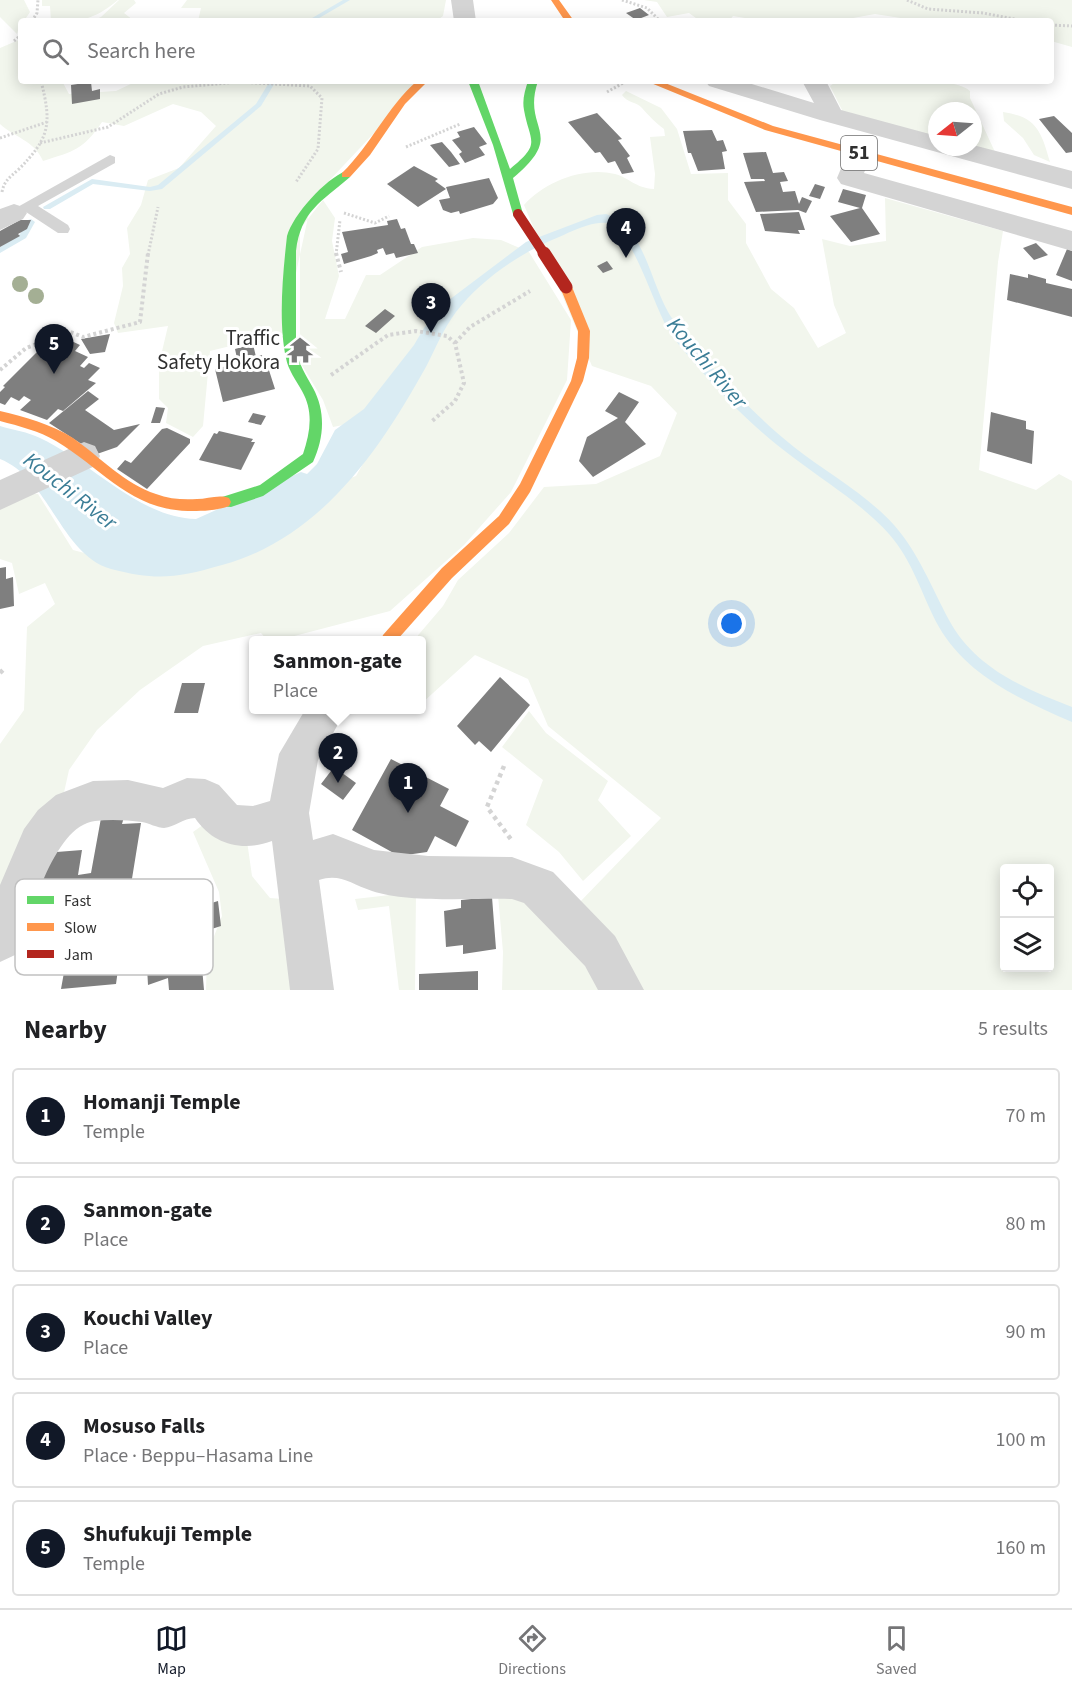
<!DOCTYPE html>
<html lang="en">
<head>
<meta charset="utf-8">
<style>
  body { margin:0; font-family:"Source Sans 3",sans-serif; background:#f2f2f2; color:#202124 }
  .controls { position:absolute; right:18px; bottom:18px; display:grid; overflow:hidden; border-radius:6px; box-shadow:0 3px 15px #0003 }
  .controls button { width:54px; height:54px; display:grid; place-items:center; padding:0; border:0; border-bottom:2px solid #e0e0e0; background:#fff; color:#202124; font:30px sans-serif }
  .compass { position:absolute; left:928px; top:102px; width:54px; height:54px; border-radius:50%; background:#fff; box-shadow:0 3px 15px #0003; rotate:253deg }
  .you { position:absolute; left:732px; top:624px; width:21px; height:21px; margin:-15px; border:4px solid #fff; border-radius:50%; background:#1a73e8; box-shadow:0 0 0 9px #1a73e833 }
  .badge { display:grid; place-items:center; width:39px; height:39px; border-radius:50%; background:#111827; color:#fff; font-size:20px; font-weight:700 }
  .pin { position:absolute; translate:-50% -50px; filter:drop-shadow(0 2px 3px #0008) }
  .pin::after { content:''; position:absolute; top:32px; width:21px; height:18px; background:inherit; clip-path:polygon(0 0,100% 0,50% 100%) }
  .popup { position:absolute; left:249px; top:636px; width:177px; height:78px; box-sizing:border-box; display:grid; place-content:center; border-radius:6px; background:#fff; filter:drop-shadow(0 2px 4px #0005); font-size:20px; white-space:nowrap; color:#757577 }
  .popup b { font-size:22px; color:#202124 }
  .popup::after { content:''; position:absolute; left:50%; top:100%; margin-left:-12px; border:12px solid transparent; border-top-color:#fff }
  .list { margin:0; padding:0; list-style:none }
  h2 { display:flex; justify-content:space-between; align-items:center; height:78px; margin:0; padding:0 24px; font-size:26px }
  h2 small { font-size:20px; font-weight:400; color:#757577 }
  .list li { display:grid; grid-template-columns:39px 1fr auto; gap:18px; align-items:center; box-sizing:border-box; height:96px; margin:0 12px 12px; padding:0 12px; border:2px solid #e0e0e0; border-radius:6px }
  .list b { display:block; font-size:22px; white-space:nowrap }
  .list p { margin:0; font-size:20px; white-space:nowrap; color:#757577 }
  .list em { font-size:20px; font-style:normal; color:#757577 }
  .icon { flex:none; width:33px; height:33px; fill:none; stroke:currentColor; stroke-width:2; stroke-linecap:round; stroke-linejoin:round }
  .map { position:relative; flex:none; width:1072px; height:990px; overflow:hidden }
  .search { position:absolute; background:#fff; box-shadow:0 3px 15px #0003; left:18px; right:18px; top:18px; height:66px; display:flex; align-items:center; gap:15px; box-sizing:border-box; padding:0 21px; border-radius:6px; color:#757577; font-size:22px }
  .sheet { height:618px; background:#fff }
  nav { display:flex; justify-content:space-around; align-items:center; box-sizing:border-box; height:84px; border-top:2px solid #e0e0e0; background:#fff; font-size:16px; color:#757577 }
  nav a { display:grid; justify-items:center; gap:3px }
  nav .on { color:#111827 }
  .map>svg:first-child { display:block }
  .green { fill:#f2f6ed; fill-rule:evenodd }
  .water { fill:#daecf3 }
  .lines { fill:none; stroke-linecap:round; stroke-linejoin:round }
  .stream { fill:#daecf3; fill-rule:evenodd }
  .building { fill:#7f7f7f }
  .path-far2 { stroke:#d4d4d4; stroke-width:3; stroke-dasharray:2 2; stroke-linecap:butt }
  .path-far1 { stroke:#d4d4d4; stroke-width:4; stroke-dasharray:3 3; stroke-linecap:butt }
  .path { stroke:#d4d4d4; stroke-width:4.5; stroke-dasharray:4 4; stroke-linecap:butt }
  .lane { fill:#d4d4d4; fill-rule:evenodd }
  .street { fill:#d4d4d4; fill-rule:evenodd }
  .fast { fill:#63d668; fill-rule:evenodd }
  .slow { fill:#ff974d; fill-rule:evenodd }
  .jam-bridge-far1 { stroke:#b3261e; stroke-width:10 }
  .jam-bridge { stroke:#b3261e; stroke-width:13 }
  .tree { fill:#a4af94 }
  .labels { text-anchor:middle; dominant-baseline:central; stroke-width:6; stroke-linejoin:round; paint-order:stroke }
  .shield { fill:#fff; stroke:#6e6e6e; stroke-width:1.5 }
  .shield-label { font-size:20px; font-weight:bold; fill:#303030 }
  .poi-label { font-size:21px; fill:#303030; stroke:#fff; text-anchor:end }
  .water-label { font-size:22px; font-style:italic; fill:#3b7d96; stroke:#fff }
  .key { fill:#fff; stroke:#c1c1c1; stroke-width:1.5 }
  .key-label { font-size:16px; fill:#303030 }
</style>
</head>
<body>
<div class="map">
<svg width="1072" height="990" viewBox="0 0 1072 990">
  <rect width="100%" height="100%" fill="#fff"/>
  <path class="green" d="M0 0H24L30 12 24 21H21L17 34 0 17Z
    M42 0H118C92 21 82 21 51 21L50 6H42Z
    M119 0H134L136 3 124 13 133 20 144 21H91L101 17Z
    M187 0H446L443 16 436 21H198L201 8H181Z
    M644 0H1072V47L1051 41V21L968 18 967 21H920L875 14 853 18V21H763L733 16 729 21H700L689 13 667 17 657 2Z
    M21 39V81H62L69 94 116 91 137 81H416L391 115 312 199 283 333 210 351 203 426 193 437 166 423 168 408 159 399V364L168 326 118 333 114 323 123 286 122 268 130 254 127 228 141 205 148 180 179 168 216 126 201 112 173 104 124 126 102 122C83 150 74 151 43 161 34 140 15 138 0 124V48Z
    M837 81C866 81 951 74 970 91V98L995 152 973 147V111H937V138L840 113 842 110 830 86Z
    M626 91 661 108 677 129 691 174 728 173V200L746 224V243L771 289 794 308 818 348 846 333 834 305 822 239 850 246 886 241 885 198 1003 231 998 262 979 470 1036 490 1059 474 1072 481V990H635L577 905 661 818 548 726 528 679 475 655 422 703V640H414L443 606 458 580 509 533 544 487 596 484 660 456 677 413 651 386 592 366 524 205C544 182 584 166 615 174 630 178 635 188 654 189L655 174 650 137 665 136 664 129C655 122 649 116 642 108 637 102 627 103 622 95ZM1004 868H1050V968H1004Z
    M1003 112C1037 117 1041 131 1050 162L1034 155 1023 138 1004 121Z
    M323 200 335 218 332 241 339 276 325 319H345L366 275H380L422 247 473 238 501 240 529 252 571 320 567 380 511 492 464 545 390 611 279 640H267L261 633 203 646 140 690 97 730 69 770 61 806 0 921V744L24 710 27 627 55 604 45 583 19 594 12 563 0 559V504L28 493 38 494 73 550 115 561 356 476 368 455 358 422 333 427 323 400 300 362V229Z
    M529 711 546 733 608 781 598 800 631 836 583 881 559 852 526 825 543 780 502 747Z
    M207 822 247 841 252 876 270 898 283 899 291 990H206L207 954 222 916 219 892 193 832Z
    M416 892 415 990H399L389 906 358 910 355 899Z
    M498 895H508L548 913 602 990H502L503 952Z"/>
  <path class="water" d="M606 214C647 226 651 293 675 322 710 367 749 411 794 447 827 473 866 494 894 525 918 552 932 588 949 620 975 668 1023 688 1072 707V722C1022 700 968 677 939 627 922 596 913 561 889 534 862 504 827 483 794 458 756 430 721 395 691 359 683 350 674 339 668 329 654 306 633 233 610 224 596 219 573 231 559 237 522 252 481 279 456 312 444 328 436 347 427 365 380 450 321 538 222 565 177 578 157 581 111 569 61 555 50 479 0 459V426C13 430 28 432 40 438 90 461 139 518 196 519L301 472 307 474 317 464 335 430 364 409 414 345 424 328 449 300 526 242 597 215Z"/>
  <g class="lines">
    <path class="stream" d="M343 0H350L314 21H307Z
      M270 81H276L261 106 162 189 150 191 93 184 50 209H44L43 207 92 179 150 187 158 185 256 104Z
      M31 219 35 222 26 238 0 253V247L20 234 28 220Z"/>
  </g>
  <path class="building" d="M640 8 649 15 636 20 626 13Z
    M91 82 92 91 100 89V99L72 104 71 85Z
    M597 113 622 139 618 140 630 156 627 158 634 172 622 174 615 161 608 163 600 152 595 153 568 122Z
    M1054 116 1072 133V152L1066 153 1039 119Z
    M474 127 487 144 479 147 485 155 465 163 459 154 462 152 452 140 460 137 457 132Z
    M712 130 717 141 723 140 727 151 722 152 725 169 698 171 691 153H688L683 131Z
    M442 142 451 152 460 164 449 167 430 145Z
    M766 152 773 173 784 172 788 181 780 182 783 192 795 191 799 204 802 197 812 201 806 213 798 210 756 212 744 182 765 181 764 179H751L743 153Z
    M414 166 438 179 435 181 446 189 418 207 387 184Z
    M489 178 498 198 493 204 460 214 459 211 451 213 443 210 439 200 450 198 446 187Z
    M815 184 825 187 820 199 809 196Z
    M843 189 866 195 862 208 880 234 851 242 830 216 860 208 838 202Z
    M799 212 805 230H798L800 234 765 231 760 214Z
    M397 219 401 229 405 228 411 244H414L418 253 396 258 394 253 386 255 383 248 377 250 378 253 371 256 344 264 341 254 348 252 342 232 388 225 387 221Z
    M20 220H31L27 229 18 234 20 236 0 247V231Z
    M1036 243 1048 255 1034 260 1023 248Z
    M1067 249 1072 251V281L1056 275Z
    M607 261 613 269 603 273 597 266Z
    M1010 274 1028 278V274L1046 279V283L1072 289V317L1007 300Z
    M385 309 395 316 376 333 365 326Z
    M110 334 105 352 90 354 81 339Z
    M65 338 80 345 75 351 88 357 80 366 84 368 89 363 100 368 88 380 96 383 63 411 58 409 47 420 20 410 31 400 24 396 19 401 11 397 5 405 0 403V392L5 387 3 386 50 339 59 343Z
    M253 344 256 357 262 355 265 365 267 364 275 389 223 402 215 369 238 363 235 349Z
    M88 391 99 399 85 410 114 430 140 424 117 447 97 454 49 423Z
    M619 392 639 402 625 422 646 444 593 477 579 461 587 437 618 418 605 411Z
    M156 407 165 408 160 423H151Z
    M991 412 1026 421V429L1034 431 1032 464 987 451Z
    M253 413 266 416 261 425 248 422Z
    M167 428 190 439V443L147 489 117 469 125 460 131 463 162 429Z
    M219 431 253 439 251 442H255L241 470 199 460 214 433 217 434Z
    M6 567V579L13 577 14 606 0 609V568Z
    M500 677 530 705 491 752 479 741 475 745 457 726Z
    M182 683H205L198 713H174Z
    M391 759 449 789 440 806 469 821 456 847 435 836 427 852 399 856 352 830Z
    M334 767 356 783 343 800 321 784Z
    M124 817 122 824 141 823 130 891 137 890 132 926 124 927 116 984 61 989 70 939 52 941 54 933 16 934 44 853 82 850 78 875 91 873 101 818Z
    M492 897 496 949 463 954V945L446 947 444 911 461 908V900Z
    M218 901 221 926 199 933 204 990H169L168 978 148 985 145 931 161 926 160 919Z
    M478 971V990H419V974Z"/>
  <g class="lines">
    <path class="path-far2" d="M622 0 647 8 660 21
      M907 0 928 9 983 13 1025 21
      M32 21 37 13 38 0
      M1051 25 1072 26
      M14 41 21 35
      M607 92 623 83
      M0 138 47 122
      M40 143 108 127 159 94 183 87 238 82 310 86 322 98 318 149 296 182
      M406 147 460 124
      M2 192C4 181 10 177 18 170 50 138 52 124 41 81
      M344 213 375 223 389 216
      M148 255 158 207
      M336 255 340 220"/>
    <path class="path-far1" d="M336 253 341 272
      M455 343 470 327 530 291
      M0 370 26 348 42 342 55 331H68L83 337 140 322 148 253
      M331 375 388 335 416 331 447 336 455 343 464 383 455 401 431 422"/>
    <path class="path" d="M0 673 4 669
      M504 766 487 807 513 842"/>
    <path class="lane" d="M110 155 115 157V163L38 206 68 225 70 229 68 233H58L26 212 14 218 7 213Z"/>
    <path class="street" d="M451 0H473L476 21H454Z
      M705 81H742L814 103 802 81H826L841 110 937 136V147L973 145 1072 171V189L820 120 709 86Z
      M859 145 868 147 872 153 864 173 1072 231V251L841 184 837 178 850 147Z
      M14 204 23 207 27 213 23 219 0 230V209Z
      M84 442 95 446 100 456 95 466 0 510V480Z
      M305 710H346L318 760 309 813 313 840 333 834 374 850 428 856 512 857 553 872 615 936 644 990H598L585 966 524 903 512 899C473 898 407 903 372 891 351 884 340 873 319 880L334 990H290L272 841C243 852 213 845 195 818 183 818 175 827 164 828 158 828 148 823 142 822 127 820 110 819 95 821 52 826 30 921 15 955L0 962V885L24 829 38 810 56 795 93 781 128 780 163 788 187 778 205 779 219 785 237 805 253 806 270 801 279 754Z"/>
    <path class="fast" d="M468 81H478L510 169C542 143 530 143 524 110 522 99 525 91 528 81H538C521 131 568 132 513 178L523 214 522 217H514L513 214 493 145Z
      M346 171 350 173V177C321 202 301 211 296 251V349C299 365 306 375 313 388 326 412 324 438 313 462L263 496 231 507 219 506 217 502 219 498 260 485 303 454C310 433 314 412 302 391 296 380 288 370 286 358 278 322 283 272 287 236 293 215 325 179 346 171Z"/>
    <path class="slow" d="M551 0H559L574 21H565Z
      M417 81H428L405 104 370 155 350 177H342V173C371 145 387 107 417 81Z
      M646 81H660L773 126 1072 207V215L765 130Z
      M566 283 572 287 590 331 589 358 583 381 530 492 509 524 452 578 397 640H381L383 635 442 568 499 516 520 484 571 381 577 358 578 331 560 287Z
      M0 411C25 417 51 424 73 438 100 457 125 484 156 494 169 499 184 500 197 499 207 499 219 494 229 498L231 502 229 506C216 511 201 511 188 511 129 509 103 469 56 441 39 431 19 426 0 421Z"/>
    <path class="jam-bridge-far1" d="M518 214 545 255"/>
    <path class="jam-bridge" d="M544 253 566 287"/>
  </g>
  <g class="tree">
    <circle cx="20" cy="284" r="8"/>
    <circle cx="36" cy="296" r="8"/>
  </g>
  <defs>
    <g id="temple-bare" transform="scale(2.07)"><path d="M0-6L5-2H3V0L6.5 2.5H4V6H1.5V3h-3V6H-4V2.5H-6.5L-3 0V-2H-5Z" fill="#787878" stroke="#fff" stroke-width="2.5" paint-order="stroke"/></g>
  </defs>
  <g fill-rule="evenodd">
    <use href="#temple-bare" x="300" y="350"/>
  </g>
  <g class="labels">
    <rect class="shield" x="841" y="136" width="36" height="34" rx="4.5"/>
    <g class="shield-label">
      <text x="859" y="153">51</text>
    </g>
    <g class="poi-label">
      <text x="280" y="338">Traffic<tspan x="280" dy="24">Safety Hokora</tspan></text>
    </g>
    <g class="water-label">
      <text transform="translate(707 363) rotate(50)">Kouchi River</text>
      <text transform="translate(70 491) rotate(38)">Kouchi River</text>
    </g>
  </g>
  <rect x="15" y="879" width="198" height="96" rx="9" class="key"/>
  <rect x="27" y="896" width="27" height="8" fill="#63d668"/>
  <rect x="27" y="923" width="27" height="8" fill="#ff974d"/>
  <rect x="27" y="950" width="27" height="8" fill="#b3261e"/>
  <g class="key-label">
    <text x="64" y="906">Fast</text>
    <text x="64" y="933">Slow</text>
    <text x="64" y="960">Jam</text>
  </g>
</svg>
<div class="controls">
<button><svg class="icon" aria-label="locate" viewBox="0 0 24 24"><circle cx="12" cy="12" r="6"/><path d="M12 2v4M12 18v4M2 12h4M18 12h4"/></svg></button>
<button><svg class="icon" aria-label="layers" viewBox="0 0 24 24"><path d="M12 4l9 5-9 5-9-5zM3 14l9 5 9-5"/></svg></button>
</div>
<svg class="compass" viewBox="-18 -18 36 36"><path d="M0-13l5 13h-10z" fill="#e53935"/><path d="M0 13l5-13h-10z" fill="#757577"/></svg>
<div class="you"></div>
<div class="pin badge" style="left:408px;top:813px">1</div>
<div class="pin badge" style="left:338px;top:783px">2</div>
<div class="popup"><b>Sanmon-gate</b>Place</div>
<div class="pin badge" style="left:431px;top:333px">3</div>
<div class="pin badge" style="left:626px;top:258px">4</div>
<div class="pin badge" style="left:54px;top:374px">5</div>
<div class="search"><svg class="icon" aria-label="search" viewBox="0 0 24 24"><circle cx="10" cy="10" r="6"/><path d="M15 15l6 6"/></svg>Search here</div>
</div>
<section class="sheet">
<h2>Nearby<small>5 results</small></h2>
<ul class="list">
<li><span class="badge">1</span><div><b>Homanji Temple</b><p>Temple</p></div><em>70 m</em></li>
<li><span class="badge">2</span><div><b>Sanmon-gate</b><p>Place</p></div><em>80 m</em></li>
<li><span class="badge">3</span><div><b>Kouchi Valley</b><p>Place</p></div><em>90 m</em></li>
<li><span class="badge">4</span><div><b>Mosuso Falls</b><p>Place · Beppu–Hasama Line</p></div><em>100 m</em></li>
<li><span class="badge">5</span><div><b>Shufukuji Temple</b><p>Temple</p></div><em>160 m</em></li>
</ul>
</section>
<nav>
<a class="on"><svg class="icon" aria-label="map" viewBox="0 0 24 24"><path d="M3 6l6-2 6 2 6-2v14l-6 2-6-2-6 2zM9 4v14M15 6v14"/></svg>Map</a>
<a><svg class="icon" aria-label="directions" viewBox="0 0 24 24"><path d="M12 3l9 9-9 9-9-9zM9 14v-3h6M13 9l2 2-2 2"/></svg>Directions</a>
<a><svg class="icon" aria-label="saved" viewBox="0 0 24 24"><path d="M7 4h10v16l-5-4-5 4z"/></svg>Saved</a>
</nav>
</body>
</html>
